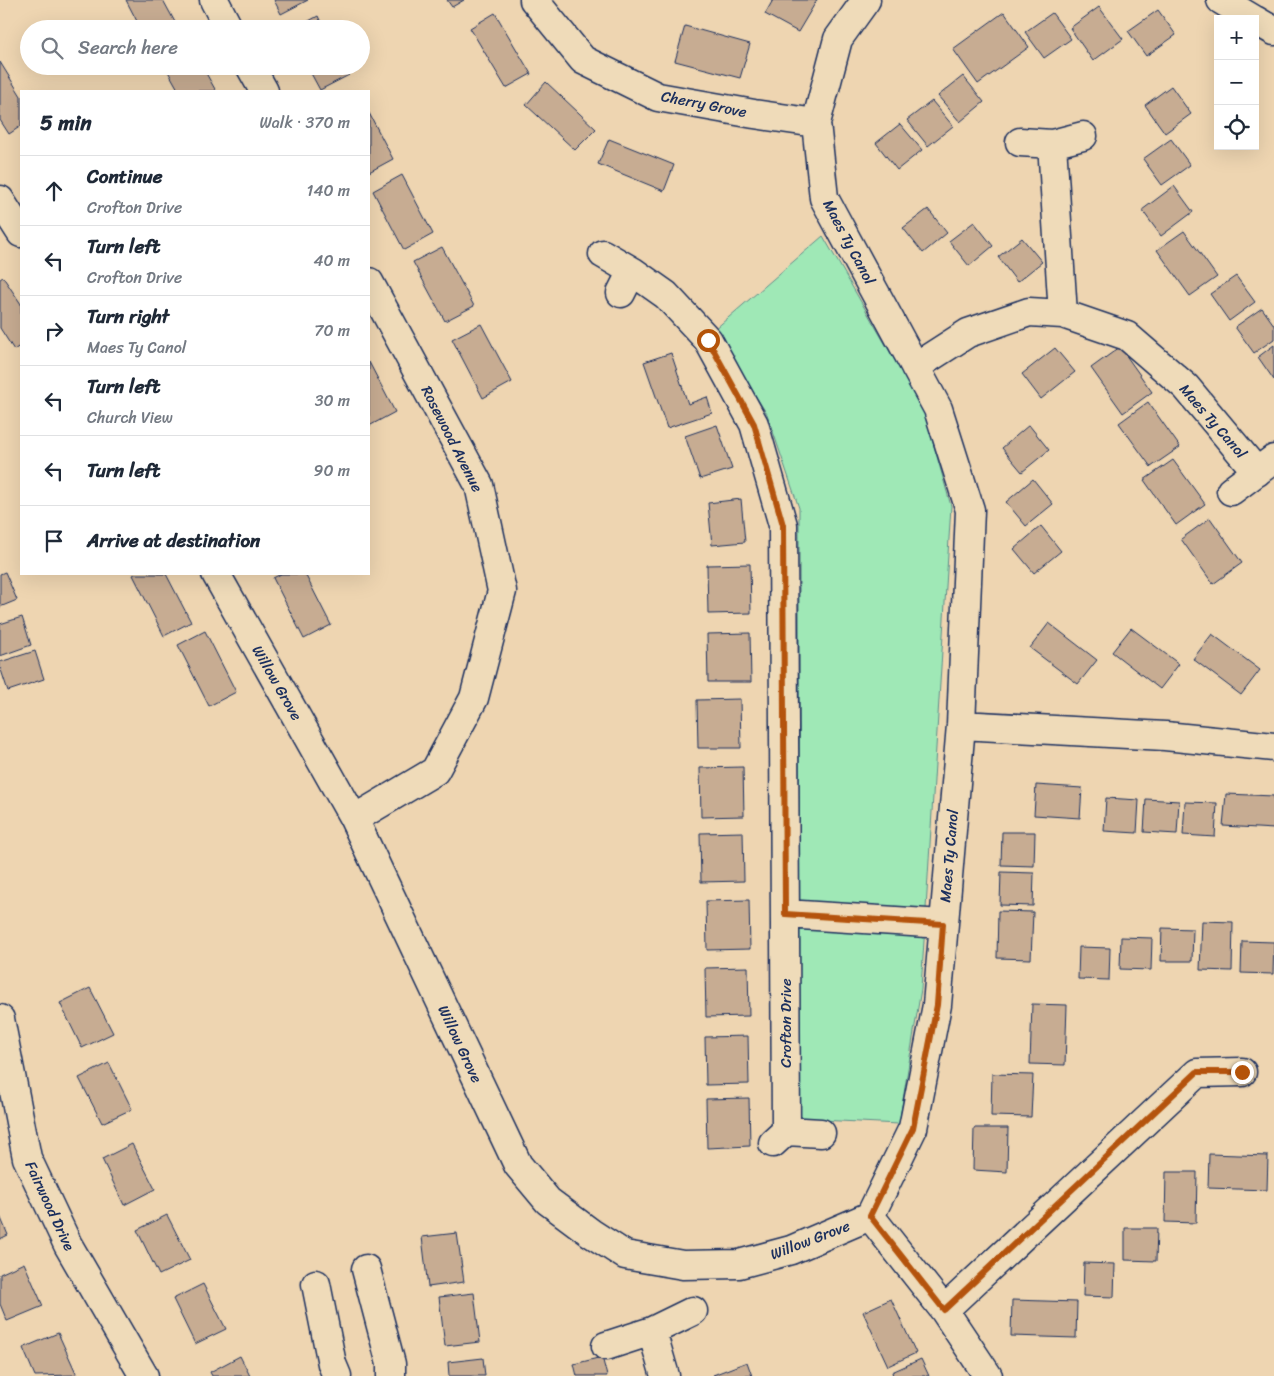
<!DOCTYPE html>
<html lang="en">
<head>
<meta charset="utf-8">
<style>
  body { margin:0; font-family:Sriracha,sans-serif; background:#f2f2f3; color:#1f2937 }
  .controls { position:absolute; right:15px; top:15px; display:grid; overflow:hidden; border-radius:0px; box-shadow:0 5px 20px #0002 }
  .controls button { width:45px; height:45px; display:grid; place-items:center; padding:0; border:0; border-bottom:1px solid #e0e1e3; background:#fff; color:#1f2937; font:25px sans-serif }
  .stop { position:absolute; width:15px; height:15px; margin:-11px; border:4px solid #b45309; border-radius:50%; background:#fff }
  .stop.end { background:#b45309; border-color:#fff; box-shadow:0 1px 5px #0008 }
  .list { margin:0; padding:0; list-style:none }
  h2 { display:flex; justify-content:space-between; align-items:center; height:65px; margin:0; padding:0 20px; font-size:21px }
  h2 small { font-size:16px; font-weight:400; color:#747a83 }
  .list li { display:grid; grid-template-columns:32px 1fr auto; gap:15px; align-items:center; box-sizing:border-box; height:70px; padding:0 20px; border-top:1px solid #e0e1e3 }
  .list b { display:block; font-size:19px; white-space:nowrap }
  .list p { margin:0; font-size:16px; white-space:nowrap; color:#747a83 }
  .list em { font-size:16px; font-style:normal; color:#747a83 }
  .icon { flex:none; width:28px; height:28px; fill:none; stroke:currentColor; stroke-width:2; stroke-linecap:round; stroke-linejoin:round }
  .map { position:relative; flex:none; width:1274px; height:1376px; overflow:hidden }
  .search { position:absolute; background:#fff; box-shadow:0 5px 20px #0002; left:20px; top:20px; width:350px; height:55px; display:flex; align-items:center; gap:12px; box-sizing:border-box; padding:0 18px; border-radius:28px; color:#747a83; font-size:19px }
  .panel { position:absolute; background:#fff; box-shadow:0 5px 20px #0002; left:20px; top:90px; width:350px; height:485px; border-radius:0px }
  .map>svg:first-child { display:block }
  .green { fill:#9fe8b6; stroke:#5d8c8a }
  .building { fill:#c7ac92; stroke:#1b2f5e }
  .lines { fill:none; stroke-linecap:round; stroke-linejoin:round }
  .minor-casing { stroke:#1b2f5e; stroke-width:31 }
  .minor { stroke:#efdbb9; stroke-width:28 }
  .route { stroke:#b45309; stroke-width:6 }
  .labels { text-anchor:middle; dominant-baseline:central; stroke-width:4.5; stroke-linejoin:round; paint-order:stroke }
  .street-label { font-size:15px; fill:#1b2f5e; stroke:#efdbb9 }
</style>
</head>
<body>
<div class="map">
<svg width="1274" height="1376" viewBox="0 0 1274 1376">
  <rect width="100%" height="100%" fill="#eed5b1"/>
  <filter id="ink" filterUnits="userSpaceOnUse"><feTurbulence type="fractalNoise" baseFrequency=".02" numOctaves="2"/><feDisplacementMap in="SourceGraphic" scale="10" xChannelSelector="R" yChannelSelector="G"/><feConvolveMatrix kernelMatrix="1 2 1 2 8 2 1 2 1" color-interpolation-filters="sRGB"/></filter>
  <g filter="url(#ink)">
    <path class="green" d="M823 236 924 411 951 506 921 989 899 1124 800 1119 799 508 767 414 714 330Z"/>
    <path class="building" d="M126 0H163L176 24 167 29H141Z
      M274 0H308L281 14Z
      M447 0H464L452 7Z
      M773 0H817L798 32 765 14Z
      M1099 7 1123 39 1093 61 1070 28Z
      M1158 10 1176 35 1146 56 1128 31Z
      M1004 12 1029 47 978 84 953 49Z
      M495 13 531 74 506 88 470 28Z
      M1052 13 1071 39 1044 58 1025 32Z
      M318 16 324 29H294Z
      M685 26 750 44 740 78 675 61Z
      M0 62 21 96V126L9 134 0 120Z
      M165 66H202L216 91H179Z
      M307 66H344L349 75 320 90Z
      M963 76 984 102 960 122 938 96Z
      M546 82 596 129 575 150 526 105Z
      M1171 86 1191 114 1165 133 1145 105Z
      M932 101 953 126 928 146 907 120Z
      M369 113 393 159 369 172Z
      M900 124 922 150 897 170 876 143Z
      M609 139 674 165 664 191 598 164Z
      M1171 139 1190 165 1162 185 1143 159Z
      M402 175 433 234 404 250 373 191Z
      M1174 186 1193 212 1161 236 1142 210Z
      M928 209 947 233 923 253 903 228Z
      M974 222 993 246 969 266 949 241Z
      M1184 231 1217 277 1190 296 1157 250Z
      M1022 238 1042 262 1017 282 998 257Z
      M442 247 474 306 445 321 413 262Z
      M1236 276 1255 302 1229 321 1210 294Z
      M3 277 21 304V345L14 350 0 328V279Z
      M1262 308 1274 325V339L1254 353 1235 327Z
      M481 324 512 382 483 398 452 339Z
      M1274 345V380L1258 357Z
      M1120 347 1152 392 1123 413 1091 368Z
      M1055 348 1075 372 1041 399 1022 374Z
      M671 353 688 404 707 397 712 413 667 428 644 362Z
      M369 362 395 412 369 426Z
      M1148 402 1180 447 1151 467 1119 423Z
      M717 425 732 469 700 479 685 436Z
      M1029 425 1049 450 1022 472 1002 448Z
      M1173 460 1205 504 1176 525 1144 480Z
      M1033 479 1053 504 1026 526 1006 502Z
      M741 499 745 542 712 545 708 503Z
      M1210 518 1242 563 1213 584 1181 539Z
      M1041 526 1061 551 1034 573 1014 549Z
      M750 564 751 613 708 614 707 565Z
      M5 572 17 600 0 607V574Z
      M135 574H166L191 622 164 636 133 575Z
      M281 574H305L331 625 304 639 273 578Z
      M22 617 31 645 0 656V624Z
      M1049 623 1097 660 1078 684 1030 648Z
      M1131 628 1179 664 1160 689 1112 652Z
      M205 631 236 692 209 706 178 645Z
      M750 633 751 682H708L707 634Z
      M1212 634 1260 670 1241 695 1193 659Z
      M35 651 44 679 8 691 0 667V662Z
      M740 699 741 748H698L697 700Z
      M743 767 744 816 701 817 700 768Z
      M1036 785 1082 788 1080 818 1034 815Z
      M1226 794 1274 796V829L1223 826Z
      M1106 798 1139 800 1137 833 1104 831Z
      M1146 799 1179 801 1177 834 1144 832Z
      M1185 802 1217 803 1215 837 1183 835Z
      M743 832 744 881 701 882 700 833Z
      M1002 832H1035L1034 866 1001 865Z
      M1001 872 1034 873 1033 906 1000 905Z
      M749 900 750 949 707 950 706 901Z
      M998 911 1033 912 1031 959 997 958Z
      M1202 921 1233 922 1232 971 1200 970Z
      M1162 928 1193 929 1192 961H1161Z
      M1121 937 1152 938 1151 970 1120 969Z
      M1242 941 1274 942 1273 974 1241 973Z
      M1079 947 1110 948 1109 980 1078 979Z
      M748 967 749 1016 706 1017 705 968Z
      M90 988 113 1033 82 1048 60 1003Z
      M1032 1004 1067 1005 1065 1065 1030 1064Z
      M748 1036 749 1084 706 1085 705 1037Z
      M109 1063 132 1109 102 1123 79 1078Z
      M992 1074 1033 1075 1031 1117 991 1116Z
      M749 1098 750 1146 707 1148 706 1099Z
      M974 1128H1008L1007 1172 973 1170Z
      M132 1144 155 1189 124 1205 102 1159Z
      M1209 1154 1268 1156 1267 1190 1208 1188Z
      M1166 1172H1197L1196 1223 1165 1222Z
      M167 1215 190 1260 159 1275 137 1230Z
      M0 1216 8 1235 0 1239Z
      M1125 1228H1157L1156 1261 1125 1260Z
      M457 1233 464 1282 428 1287 422 1237Z
      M24 1263 43 1306 7 1321 0 1304V1274Z
      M1084 1263 1115 1264 1114 1297 1083 1296Z
      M203 1284 226 1329 195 1344 173 1299Z
      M474 1293 480 1342 445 1346 439 1297Z
      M891 1299 916 1353 888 1366 863 1312Z
      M1012 1300 1077 1302 1076 1338 1011 1336Z
      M58 1333 77 1375 35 1376 23 1348Z
      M240 1356 250 1376H212L210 1372Z
      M602 1357 607 1376H577L574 1364Z
      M483 1358 485 1376H449L448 1362Z
      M921 1359 929 1376H893L892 1372Z
      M747 1362 752 1376H714L713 1375Z"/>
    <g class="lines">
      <g class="minor-casing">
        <path id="minor" d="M214 0 229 29
          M534 0 583 60 658 97 754 114 816 123
          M866 0 838 39 816 123 824 198 938 409 970 510 961 725 937 1005 913 1128 870 1216
          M1221 0 1253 19
          M1255 20 1274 31
          M250 66 264 91
          M1020 142 1052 144 1083 136
          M1052 144 1063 314
          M0 200 21 233
          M603 254 632 271 666 295 708 340 754 424 783 525 786 1131 773 1143
          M621 293 632 271
          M915 367 968 333 1029 312 1063 314 1127 336 1186 387 1257 472
          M1231 491 1274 459
          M216 574 354 819 518 1165 548 1201 591 1233 625 1255 683 1265 739 1264 791 1250 870 1216
          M961 725 1165 736 1274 747
          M354 819 435 771 474 698 502 591 479 485 369 282
          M785 914 943 924
          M0 1019 27 1158 68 1245 144 1376
          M786 1131 821 1133
          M870 1216 944 1310 988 1376
          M366 1269 391 1364V1376
          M316 1284 332 1364 337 1376
          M944 1310 1197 1073 1242 1072
          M652 1331 665 1376
          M606 1346 652 1331 693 1311"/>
      </g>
      <use href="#minor" class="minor"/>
    </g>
  </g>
  <g class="lines" filter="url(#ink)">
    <path class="route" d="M708 340 754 424 783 525 785 914 943 924 937 1005 913 1128 870 1216 944 1310 1197 1072H1242"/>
  </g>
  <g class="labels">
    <g class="street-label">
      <text transform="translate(704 104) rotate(11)">Cherry Grove</text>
      <text transform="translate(849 242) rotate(62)">Maes Ty Canol</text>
      <text transform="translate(1213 421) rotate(49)">Maes Ty Canol</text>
      <text transform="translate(452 439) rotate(63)">Rosewood Avenue</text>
      <text transform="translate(277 683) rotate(60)">Willow Grove</text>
      <text transform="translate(949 856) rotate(-85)">Maes Ty Canol</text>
      <text transform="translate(786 1023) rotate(-90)">Crofton Drive</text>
      <text transform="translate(460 1044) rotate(65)">Willow Grove</text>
      <text transform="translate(50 1206) rotate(65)">Fairwood Drive</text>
      <text transform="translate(810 1240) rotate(-21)">Willow Grove</text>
    </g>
  </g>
</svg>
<div class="controls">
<button>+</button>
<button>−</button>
<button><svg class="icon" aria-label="locate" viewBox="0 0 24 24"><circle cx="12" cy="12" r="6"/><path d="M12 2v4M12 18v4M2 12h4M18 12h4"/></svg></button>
</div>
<div class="stop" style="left:708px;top:340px"></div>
<div class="stop end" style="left:1242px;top:1072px"></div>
<div class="search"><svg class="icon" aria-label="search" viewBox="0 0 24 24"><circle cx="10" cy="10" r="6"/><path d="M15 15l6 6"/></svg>Search here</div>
<section class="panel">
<h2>5 min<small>Walk · 370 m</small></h2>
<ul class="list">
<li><svg class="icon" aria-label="ahead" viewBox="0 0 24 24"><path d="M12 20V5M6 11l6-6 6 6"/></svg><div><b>Continue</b><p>Crofton Drive</p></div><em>140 m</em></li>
<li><svg class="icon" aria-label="left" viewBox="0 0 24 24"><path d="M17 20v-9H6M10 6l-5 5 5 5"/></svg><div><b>Turn left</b><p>Crofton Drive</p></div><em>40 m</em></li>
<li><svg class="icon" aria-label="right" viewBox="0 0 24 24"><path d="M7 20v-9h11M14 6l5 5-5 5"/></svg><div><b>Turn right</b><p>Maes Ty Canol</p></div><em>70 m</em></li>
<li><svg class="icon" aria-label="left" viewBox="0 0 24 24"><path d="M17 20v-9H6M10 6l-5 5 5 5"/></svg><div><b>Turn left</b><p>Church View</p></div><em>30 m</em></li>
<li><svg class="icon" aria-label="left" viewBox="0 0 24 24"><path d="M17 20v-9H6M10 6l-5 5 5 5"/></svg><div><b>Turn left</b></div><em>90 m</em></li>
<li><svg class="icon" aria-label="arrive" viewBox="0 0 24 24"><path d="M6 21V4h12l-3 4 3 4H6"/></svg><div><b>Arrive at destination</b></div></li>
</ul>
</section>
</div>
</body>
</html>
